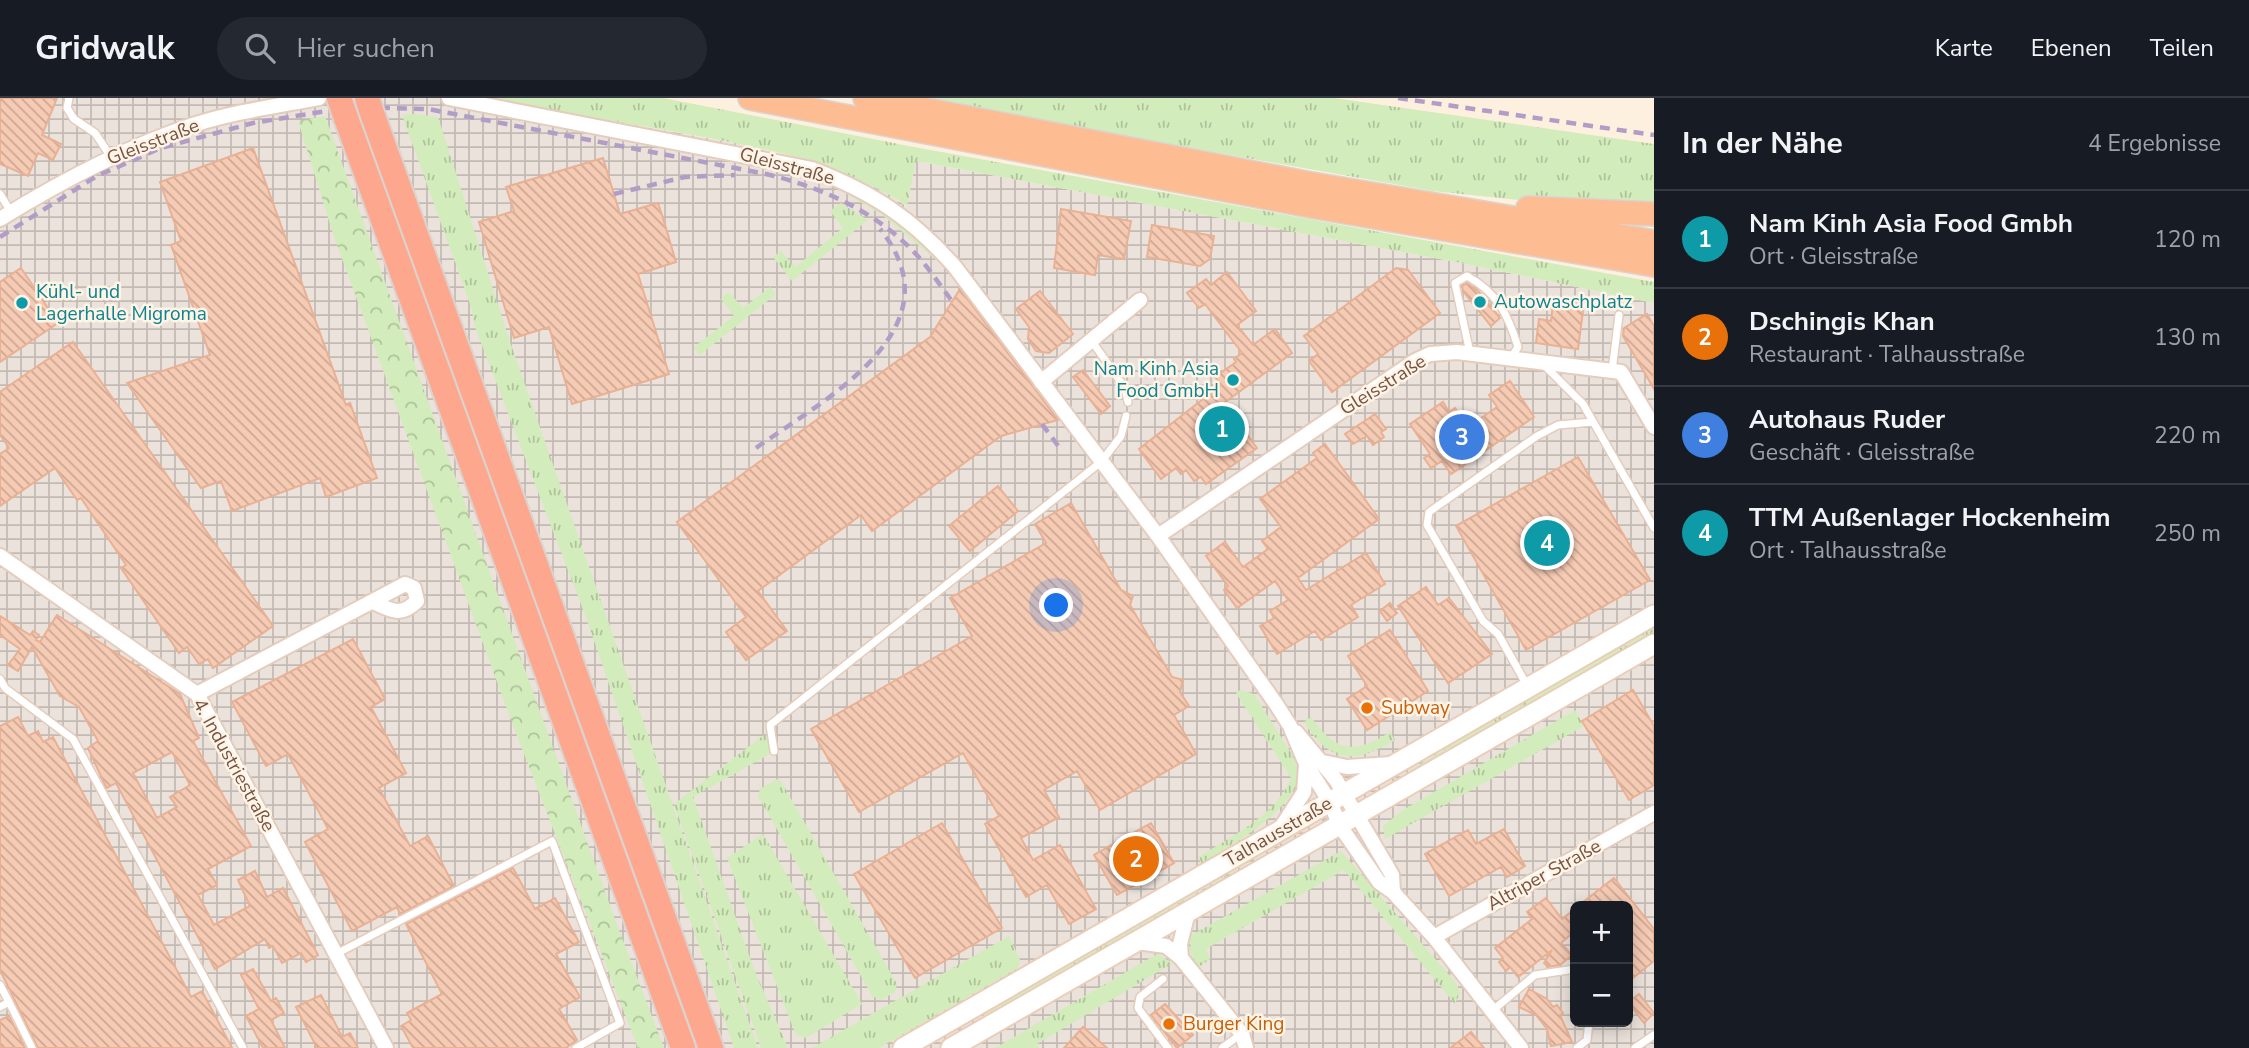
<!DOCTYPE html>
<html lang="de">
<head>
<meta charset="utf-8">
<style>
  body { margin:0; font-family:"Nunito Sans",sans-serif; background:#242831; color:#f1f3f6 }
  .controls { position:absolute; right:21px; bottom:21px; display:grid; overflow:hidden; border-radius:10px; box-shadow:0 4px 18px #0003 }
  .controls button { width:63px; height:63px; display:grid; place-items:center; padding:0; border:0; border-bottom:2px solid #363941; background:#171b24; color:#f1f3f6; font:35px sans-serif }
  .you { position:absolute; left:1057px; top:508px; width:24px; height:24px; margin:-18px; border:5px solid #fff; border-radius:50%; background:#1a73e8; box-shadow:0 0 0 10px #1a73e833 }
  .badge { display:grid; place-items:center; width:46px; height:46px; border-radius:50%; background:#f35938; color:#fff; font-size:23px; font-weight:700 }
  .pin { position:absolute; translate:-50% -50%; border:4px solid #fff; box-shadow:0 2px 7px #0006 }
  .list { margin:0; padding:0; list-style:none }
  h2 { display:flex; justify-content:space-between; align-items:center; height:91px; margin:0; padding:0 28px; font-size:30px }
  h2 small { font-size:23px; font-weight:400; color:#9ea1a6 }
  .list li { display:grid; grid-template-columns:46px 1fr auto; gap:21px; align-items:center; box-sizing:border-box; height:98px; padding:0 28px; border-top:2px solid #363941 }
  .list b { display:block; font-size:26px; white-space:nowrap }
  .list p { margin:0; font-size:23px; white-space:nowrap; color:#9ea1a6 }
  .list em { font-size:23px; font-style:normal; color:#9ea1a6 }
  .icon { flex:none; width:38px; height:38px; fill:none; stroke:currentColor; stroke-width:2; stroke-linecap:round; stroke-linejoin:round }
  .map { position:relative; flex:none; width:1654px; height:950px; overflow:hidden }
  header { display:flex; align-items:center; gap:42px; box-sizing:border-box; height:98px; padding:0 35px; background:#171b24; border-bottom:2px solid #363941 }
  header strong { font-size:33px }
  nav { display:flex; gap:38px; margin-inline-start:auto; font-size:24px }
  .search { width:490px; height:63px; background:#242831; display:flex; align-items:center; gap:18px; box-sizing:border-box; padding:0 24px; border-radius:38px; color:#9ea1a6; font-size:26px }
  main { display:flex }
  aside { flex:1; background:#171b24 }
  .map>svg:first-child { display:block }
  .industrial { fill:url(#industrial-grid); fill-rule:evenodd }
  .grass { fill:url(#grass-tufts) }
  .forest { fill:url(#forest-crowns) }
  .building { fill:url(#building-back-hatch); stroke:#eab093; stroke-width:2; fill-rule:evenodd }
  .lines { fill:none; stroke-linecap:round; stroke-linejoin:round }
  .service-casing { stroke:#e4cdbd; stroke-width:10 }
  .minor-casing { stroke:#e4cdbd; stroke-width:18 }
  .secondary-casing { stroke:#eaceb9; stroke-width:23 }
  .trunk-casing { stroke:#dbd3ce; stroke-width:26 }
  .motorway-casing { stroke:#dbd3ce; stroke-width:28 }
  .service { stroke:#fff; stroke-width:7 }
  .minor { stroke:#fff; stroke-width:14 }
  .secondary { stroke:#fff; stroke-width:19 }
  .trunk { stroke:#febc92; stroke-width:23 }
  .motorway { stroke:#fea78f; stroke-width:24 }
  .rail { stroke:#b29dc7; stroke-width:4.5; stroke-dasharray:10 7; stroke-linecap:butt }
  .motorway-bridge-casing { stroke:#dbd3ce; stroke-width:28; stroke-linecap:butt }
  .motorway-bridge { stroke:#fea78f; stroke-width:24 }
  .culture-dot { fill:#0f9aa8; stroke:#fff4e6; stroke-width:2.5 }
  .food-dot { fill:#e8710a; stroke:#fff4e6; stroke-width:2.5 }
  .labels { text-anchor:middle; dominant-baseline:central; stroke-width:5; stroke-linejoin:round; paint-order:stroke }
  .street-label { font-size:19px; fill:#765444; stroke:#fff4e6 }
  .culture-label { font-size:19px; fill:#0d838f; stroke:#fff4e6; text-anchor:start }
  .food-label { font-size:19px; fill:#c56008; stroke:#fff4e6; text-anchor:start }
</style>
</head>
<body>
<header>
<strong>Gridwalk</strong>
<div class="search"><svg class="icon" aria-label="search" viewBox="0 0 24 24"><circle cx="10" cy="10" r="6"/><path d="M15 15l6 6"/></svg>Hier suchen</div>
<nav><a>Karte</a><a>Ebenen</a><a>Teilen</a></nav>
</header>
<main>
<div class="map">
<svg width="1654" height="950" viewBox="0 0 1654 950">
  <defs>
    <pattern id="industrial-grid" width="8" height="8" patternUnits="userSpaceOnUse" patternTransform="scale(1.75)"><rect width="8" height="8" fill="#ebe2db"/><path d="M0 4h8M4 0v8" fill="none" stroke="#c3bab3"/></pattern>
    <pattern id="grass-tufts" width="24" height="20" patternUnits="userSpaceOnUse" patternTransform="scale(1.75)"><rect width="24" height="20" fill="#d2ecbc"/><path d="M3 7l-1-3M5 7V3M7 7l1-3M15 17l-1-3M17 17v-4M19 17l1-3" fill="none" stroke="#afc29a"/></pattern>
    <pattern id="forest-crowns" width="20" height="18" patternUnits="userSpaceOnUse" patternTransform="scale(1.75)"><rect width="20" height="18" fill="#d2ecbc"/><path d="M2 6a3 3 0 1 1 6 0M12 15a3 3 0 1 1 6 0" fill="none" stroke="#afc29a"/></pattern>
    <pattern id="building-back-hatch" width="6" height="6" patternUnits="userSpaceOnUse" patternTransform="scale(1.75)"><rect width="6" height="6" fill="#f6cbb4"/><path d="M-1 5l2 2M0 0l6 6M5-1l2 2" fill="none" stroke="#cca794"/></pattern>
  </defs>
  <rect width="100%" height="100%" fill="#fef0de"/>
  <path class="industrial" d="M0 0H486L740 46 839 71 878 89 906 108 916 63 1456 164 1654 205V950H0ZM1575 808H1628V924H1575Z"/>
  <path class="grass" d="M486 0H663L914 49 1654 184V205L1456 164 916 63 907 108C836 61 752 48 670 33 608 22 547 11 486 0Z
    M909 0H1334L1654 46V110L1585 109 1433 93Z
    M415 16 438 19 509 241 758 950H734L587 522 475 229 471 209 402 17Z
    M851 95 891 118 939 159 936 162 881 116 848 97Z
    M841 105 868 122 792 183 773 159 781 153 795 169 843 130 830 113Z
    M770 189 776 196 700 257 694 249 734 218 721 201 729 194 743 210Z
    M1654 523V537L1359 704 1458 643 1500 611Z
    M1240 592 1254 596 1298 666C1308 706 1230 748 1201 766L1198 759C1230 739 1277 717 1291 680L1236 595Z
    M1575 612 1584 628 1385 741 1383 728 1403 712Z
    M1311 619C1336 654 1353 657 1390 634L1395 642C1354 667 1330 665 1304 624Z
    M765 636 775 653 693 699 754 871 788 950H761L674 706Z
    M779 680 897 886 895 894 881 902 873 899 758 698 760 691Z
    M1309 724 1311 728 981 921 989 910Z
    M763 736 862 906 806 940 796 937 727 760Z
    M1341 753 1457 886 1460 895 1455 906 1344 772 1206 851 1210 861 1199 869 1190 855V838Z
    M1009 838 1020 862 1018 870 879 950H812Z
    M1157 856 1173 865 1037 946 1039 950H995Z"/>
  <path class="forest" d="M325 18 616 824 664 950H638L514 630 333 136 298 23Z"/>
  <path class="building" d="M0 0H57L42 37 61 46 53 62 38 55 28 78 0 66Z
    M253 50 346 307 350 305 377 380 326 399 320 380 232 413 221 383 201 390 127 285 210 257 171 147 181 143 160 84Z
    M603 60 620 116 658 105 663 120 676 164 638 176 669 276 572 306 549 229 514 240 479 124 514 113 506 89Z
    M1061 111 1131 123 1124 161 1098 157 1095 177 1054 170Z
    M1152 127 1214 138 1210 161 1200 168 1147 159Z
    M21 170 58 225 0 264V184Z
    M1396 170 1408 172 1440 215 1332 294 1309 263 1318 256 1304 238Z
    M1227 174 1256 213 1237 227 1253 247 1275 231 1292 255 1224 305 1257 350 1206 386 1201 379 1194 383 1186 372 1181 376 1176 370 1161 381 1139 351 1221 287 1215 279 1236 264 1234 261 1242 255 1205 206 1199 210 1187 195 1206 181 1211 187Z
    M1467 185 1479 194 1500 220 1491 228 1463 193 1462 188Z
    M960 191 1058 322 1001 338 872 433 861 417 758 493 787 533 746 562 726 534 746 519 677 424 930 239Z
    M1040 193 1073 236 1049 255 1036 253 1028 241 1029 229 1016 211Z
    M1561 202 1584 205 1578 251 1536 245 1539 221 1551 223 1553 205 1560 206Z
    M1647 216 1654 228V291L1623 238 1624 230Z
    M73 244 273 528 213 570 208 561 199 566 187 549 179 555 121 470 126 467 81 400 77 402 55 370 0 408V356L9 350 0 337V294Z
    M1083 272 1110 308 1101 316 1073 279Z
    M1510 283 1534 319 1451 376 1442 363 1431 370 1424 360 1430 356 1410 326 1443 304 1449 314 1455 310 1468 329 1497 309 1489 297Z
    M1375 316 1386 331 1381 334 1384 339 1373 347 1367 338 1353 346 1345 336Z
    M1325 346 1379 421 1298 480 1306 492 1366 455 1385 486 1351 507 1358 519 1321 542 1315 533 1277 556 1260 528 1274 520 1270 513 1288 502 1275 483 1237 510 1224 492 1228 488 1206 458 1225 444 1243 469 1268 451 1262 443 1281 429 1260 401 1317 360 1313 355Z
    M1578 359 1650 482 1526 552 1456 428Z
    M998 388 1018 413 970 453 949 428Z
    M1071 405 1121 492 1133 498 1130 507 1172 579 1183 582 1180 594 1189 608 1174 617 1196 656 1100 712 1077 673 1044 692 1059 719 1021 740 1033 762 1060 747 1096 811 1069 826 1047 787 1026 799 985 726 999 718 963 655 859 714 811 631 972 538 950 500 1046 445 1035 426Z
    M1426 489 1438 507 1449 500 1492 556 1448 585 1398 508Z
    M1390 505 1397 515 1387 523 1380 513Z
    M57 517 180 596 199 640 193 643 251 748 208 771 217 787 198 797 214 827 250 808 238 782 255 773 267 799 283 790 318 857 306 864 301 855 282 865 273 848 269 850 265 841 215 871 116 685 107 690 104 685 88 650 98 643 79 609 60 598 32 549 18 573 8 567 20 551 0 537V518L30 537 33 533 39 537 36 542 40 544ZM172 654 190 687 170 699 177 709 157 720 133 675Z
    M1390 532 1428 593 1367 632 1347 601 1367 588 1348 558Z
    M353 541 385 601 371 609 406 675 379 690 410 748 428 738 454 788 400 816 397 809 352 833 305 744 328 731 288 656 266 668 232 604Z
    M1633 592 1654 628V687L1629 702 1582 623Z
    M18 619 28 638 38 633 43 644 53 639 191 899 202 893 232 950H38L0 872V628Z
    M942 725 1002 830 915 880 854 776Z
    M1151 725 1174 765 1117 797 1094 757Z
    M1504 731 1525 768 1507 779 1501 769 1449 798 1425 756 1468 732 1476 746Z
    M513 770 535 811 555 800 579 844 556 856 580 899 559 911 577 942 566 950H413L401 928 411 922 407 915 442 896 406 826Z
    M1614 780 1654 831V863L1628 884V808H1578Z
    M1546 800 1562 821 1575 811V833L1561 845 1572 857 1560 867 1548 869 1544 865 1552 852 1518 879 1510 869 1506 873 1499 864 1503 860 1495 850 1532 821 1527 814Z
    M253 871 271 903 276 900 284 915 271 922 285 950H263L246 918 259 911 241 877Z
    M1529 891 1547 901 1553 909 1557 907 1563 915 1560 917 1572 944 1551 948 1547 931 1536 917 1519 909Z
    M1639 896 1654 915 1644 925 1630 907V903Z
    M321 897 342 939 350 935 358 950H317L296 909Z
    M1165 906 1193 937 1177 950 1151 917Z
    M9 918 25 950H0V922Z
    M1083 929 1107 950H1064Z
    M1471 934 1484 950H1450L1466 938Z"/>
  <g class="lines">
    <g class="service-casing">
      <path id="service" d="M69 0 67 10 74 21 95 35 111 59
        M0 96 11 114
        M1091 242 1125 290 1128 304
        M1470 255 1455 185 1467 178C1498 195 1508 217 1518 249L1511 260
        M1546 269 1583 306 1654 430
        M1612 273 1619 217
        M0 581 5 590 73 641 243 950
        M1528 589 1498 536 1483 523 1427 427 1429 414 1537 338 1558 327 1593 324
        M774 653 770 627 1101 364 1121 338 1126 318
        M336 856 552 743 620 925 576 950
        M1163 881 1140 899 1138 910 1168 950
        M0 887 9 904 0 909
        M9 904 32 950
        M1492 913 1535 877 1575 871
        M1222 950 1241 936
        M1577 950 1587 942 1589 924
        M1635 950 1654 937"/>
    </g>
    <g class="minor-casing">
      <path id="minor" d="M449 0 812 71C872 94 912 120 955 169L1158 438 1276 606 1290 628 1306 666 1330 704 1340 728 1379 784 1393 794 1434 839 1521 950
        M0 121C61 83 124 50 193 27 233 14 277 8 319 0
        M1041 284 1140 202
        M1158 438 1415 263 1430 256 1457 254 1621 274 1654 329
        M0 458 197 596 386 950
        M197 596 405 486 414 490 417 503C401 519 392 513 373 504
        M1296 634 1336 682 1392 777 1393 794
        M1323 664 1347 669 1391 666
        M1282 728 1304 694 1306 667
        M1434 839 1654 715
        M1137 844 1166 848 1181 860 1242 936 1246 950
        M1181 860 1180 846 1188 814"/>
    </g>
    <g class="secondary-casing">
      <path id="secondary" d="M903 950 1654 517
        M951 950 1654 546"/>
    </g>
    <g class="trunk-casing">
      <path id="trunk" d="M750 0 1311 108 1654 167
        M865 0 1306 85 1654 144
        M1528 110 1654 116"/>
    </g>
    <g class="motorway-casing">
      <path id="motorway" d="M373 18 711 950
        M346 20 683 950"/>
    </g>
    <use href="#service" class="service"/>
    <use href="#minor" class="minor"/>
    <use href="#secondary" class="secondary"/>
    <use href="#trunk" class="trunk"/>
    <use href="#motorway" class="motorway"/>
    <path class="rail" d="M1398 0 1654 37
      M614 96 685 79 735 77
      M0 139 97 78 161 50 253 25 351 9 428 11 766 76C820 89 873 112 912 152 927 167 939 186 952 203
      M1042 326 1059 349
      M756 350C823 302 961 231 880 131"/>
    <g class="motorway-bridge-casing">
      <path id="motorway-bridge" d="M339 0 346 20
        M367 0 373 18"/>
    </g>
    <use href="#motorway-bridge" class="motorway-bridge"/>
  </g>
  <g class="culture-dot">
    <circle cx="1480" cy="204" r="7"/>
    <circle cx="22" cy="205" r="7"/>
    <circle cx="1233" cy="282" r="7"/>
  </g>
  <g class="food-dot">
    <circle cx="1367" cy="610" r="7"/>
    <circle cx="1169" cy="926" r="7"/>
  </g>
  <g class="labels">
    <g class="street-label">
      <text transform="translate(153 44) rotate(-21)">Gleisstraße</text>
      <text transform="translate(787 68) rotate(15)">Gleisstraße</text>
      <text transform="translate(1383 287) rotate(-32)">Gleisstraße</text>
      <text transform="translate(234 667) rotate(61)">4. Industriestraße</text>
      <text transform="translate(1278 734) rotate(-30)">Talhausstraße</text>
      <text transform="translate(1544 777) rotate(-29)">Altriper Straße</text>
    </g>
    <g class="culture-label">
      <text x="36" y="194">Kühl- und<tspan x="36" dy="22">Lagerhalle Migroma</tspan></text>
      <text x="1494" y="204">Autowaschplatz</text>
      <text x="1219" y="271" text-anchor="end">Nam Kinh Asia<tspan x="1219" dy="22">Food GmbH</tspan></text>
    </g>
    <g class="food-label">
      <text x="1381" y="610">Subway</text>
      <text x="1183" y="926">Burger King</text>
    </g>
  </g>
</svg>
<div class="controls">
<button>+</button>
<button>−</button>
</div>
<div class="you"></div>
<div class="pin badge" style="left:1222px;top:331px;background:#0f9aa8">1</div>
<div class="pin badge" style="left:1136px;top:761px;background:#e8710a">2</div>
<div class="pin badge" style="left:1462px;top:339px;background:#3f7fe0">3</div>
<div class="pin badge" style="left:1547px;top:445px;background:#0f9aa8">4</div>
</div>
<aside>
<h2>In der Nähe<small>4 Ergebnisse</small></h2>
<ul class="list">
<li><span class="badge" style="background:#0f9aa8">1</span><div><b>Nam Kinh Asia Food Gmbh</b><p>Ort · Gleisstraße</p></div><em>120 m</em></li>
<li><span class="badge" style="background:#e8710a">2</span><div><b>Dschingis Khan</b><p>Restaurant · Talhausstraße</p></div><em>130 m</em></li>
<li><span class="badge" style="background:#3f7fe0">3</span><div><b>Autohaus Ruder</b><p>Geschäft · Gleisstraße</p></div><em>220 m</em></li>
<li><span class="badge" style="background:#0f9aa8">4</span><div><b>TTM Außenlager Hockenheim</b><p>Ort · Talhausstraße</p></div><em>250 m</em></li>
</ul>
</aside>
</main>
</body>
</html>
